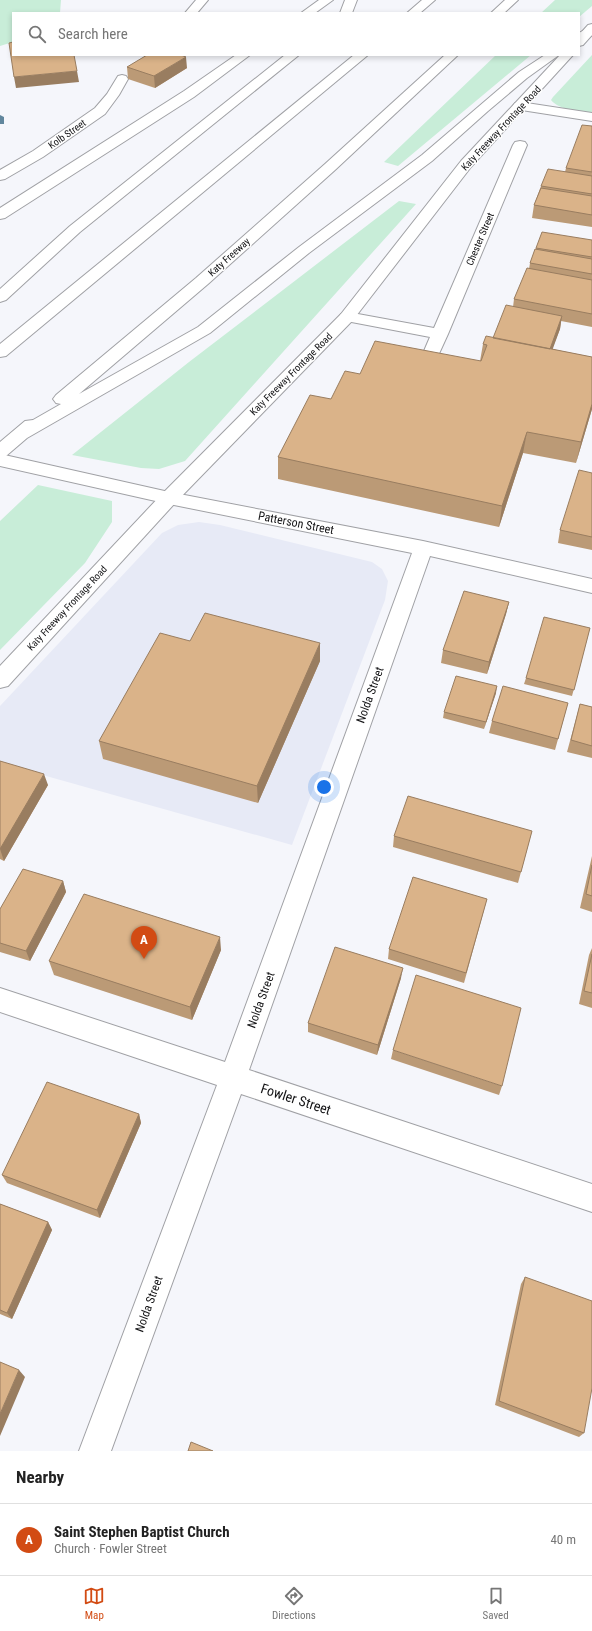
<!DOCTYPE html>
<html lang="en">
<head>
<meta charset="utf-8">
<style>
  body { margin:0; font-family:"Roboto Condensed",sans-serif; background:#f2f2f2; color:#222 }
  .you { position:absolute; left:324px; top:787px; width:14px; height:14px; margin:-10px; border:3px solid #fff; border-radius:50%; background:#1a73e8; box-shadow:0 0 0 6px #1a73e833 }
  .badge { display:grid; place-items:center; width:26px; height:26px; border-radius:50%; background:#d24b13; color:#fff; font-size:13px; font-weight:700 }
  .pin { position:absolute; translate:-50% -33px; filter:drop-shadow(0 1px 2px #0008) }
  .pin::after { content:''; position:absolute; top:21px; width:14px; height:12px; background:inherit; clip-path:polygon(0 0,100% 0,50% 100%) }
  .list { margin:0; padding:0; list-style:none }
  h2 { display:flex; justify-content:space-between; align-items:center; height:52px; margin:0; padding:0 16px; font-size:17px }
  h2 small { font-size:13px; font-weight:400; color:#767676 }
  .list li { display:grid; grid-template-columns:26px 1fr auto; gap:12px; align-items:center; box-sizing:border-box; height:72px; padding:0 16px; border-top:1px solid #e0e0e0 }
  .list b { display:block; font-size:15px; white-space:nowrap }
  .list p { margin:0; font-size:13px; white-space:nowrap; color:#767676 }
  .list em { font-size:13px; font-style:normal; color:#767676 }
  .icon { flex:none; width:22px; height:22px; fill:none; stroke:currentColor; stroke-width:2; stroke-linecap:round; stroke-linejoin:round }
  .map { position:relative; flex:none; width:592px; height:1451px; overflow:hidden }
  .search { position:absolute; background:#fff; box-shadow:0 2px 6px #0003; left:12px; right:12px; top:12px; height:44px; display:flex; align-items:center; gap:10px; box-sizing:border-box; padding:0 14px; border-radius:0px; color:#767676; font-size:15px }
  .sheet { height:124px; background:#fff }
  nav { display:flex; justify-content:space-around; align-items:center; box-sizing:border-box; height:56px; border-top:1px solid #e0e0e0; background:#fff; font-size:11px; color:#767676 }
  nav a { display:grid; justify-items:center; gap:2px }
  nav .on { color:#d24b13 }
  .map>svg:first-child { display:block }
  .built { fill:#e7eaf6 }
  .green { fill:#c8edd8 }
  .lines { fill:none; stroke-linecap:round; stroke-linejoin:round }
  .stream { fill:#61869d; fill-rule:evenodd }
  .minor-casing { stroke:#a0a1a5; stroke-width:2 }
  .major-casing { stroke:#a0a1a5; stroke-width:2 }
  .highway-casing { stroke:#a0a1a5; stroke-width:2 }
  .minor { fill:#fff; fill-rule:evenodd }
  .major { fill:#fff; fill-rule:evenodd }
  .highway { fill:#fff; fill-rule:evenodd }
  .wall { fill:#bb9a76 }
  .shaded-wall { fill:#997d60 }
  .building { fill:#dab389; stroke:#997d60 }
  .labels { text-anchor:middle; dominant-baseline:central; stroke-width:3; stroke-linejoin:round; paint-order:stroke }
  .far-street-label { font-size:10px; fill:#131315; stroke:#fff }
  .street-label { font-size:12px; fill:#131315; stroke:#fff }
  .near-street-label { font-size:14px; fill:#131315; stroke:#fff }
</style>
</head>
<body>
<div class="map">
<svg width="592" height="1451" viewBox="0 0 592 1451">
  <rect width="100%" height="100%" fill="#f5f6fb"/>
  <path class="built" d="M199 522 220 525 372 562 382 569 388 581 385 600 292 845 0 763V706L162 533 178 525Z"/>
  <path class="green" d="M0 0H61L60 13H13V42L0 46Z
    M555 0H592V6L579 17V13H541Z
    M496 55H531L398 166 384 162Z
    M592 55V113C579 110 560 111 551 100L553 97Z
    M399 201 416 204 185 461 159 469 141 468 72 455 189 362Z
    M38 485 112 501V522L85 563 0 650V521Z"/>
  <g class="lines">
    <path class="stream" d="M0 115 4 117V124H0Z"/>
    <g class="minor-casing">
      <path id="minor" d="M196 0H208L197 13H185Z
        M122 75 126 76 128 79 119 95 105 114 43 157 5 179 0 180V170L33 151 95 108 107 94 118 76Z
        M520 102 592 113V121L515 109 513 106 515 103Z
        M520 141 525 142 527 145 448 334 432 369 426 370 420 369 418 365 430 337 341 320 339 317 341 314 347 312 434 328 513 145 515 142Z
        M0 454 169 492 423 541 592 579V593L430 556 249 1070 592 1184V1212L241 1094 111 1451H79L217 1085 0 1012V988L225 1062 412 553 169 504 0 466Z"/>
    </g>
    <g class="major-casing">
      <path id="major" d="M319 0H333L315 13H301Z
        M592 24V35L583 45 579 46V35L588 25Z
        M236 55H250L194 97 5 218 0 219V208L184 91Z
        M560 55H573L471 167 353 320 176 502 8 686 0 688V666L162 494 341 314 461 161Z"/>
    </g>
    <g class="highway-casing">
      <path id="highway" d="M345 0H357L352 13H340Z
        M422 0H435L420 13H407Z
        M505 0H518L504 13H491Z
        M588 28 592 29V35L579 42V33Z
        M285 55H299L80 232 6 300 0 302V289L70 226Z
        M354 55H368L6 356 0 357V344Z
        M445 55H458L335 170 208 284 79 394 198 327 299 247 422 155 519 72 545 55H559L527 78 488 111 432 161 309 253 210 333 27 438 6 456 0 458V442L25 421 33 420 61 404 56 403 53 399 56 395 196 278 325 164Z"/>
    </g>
    <use href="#minor" class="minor"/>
    <use href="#major" class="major"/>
    <use href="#highway" class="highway"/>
  </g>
  <path class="wall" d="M127 67 187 68 155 88 128 79Z
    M592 126V227L532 218 534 205 541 186 565 172 566 168Z
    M592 240V327L561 321 560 329 552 349 592 357V409L576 463 523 453 499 527 278 479V457L331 399 360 374 480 361 483 344 493 338 513 307 514 299 529 269 530 263 536 248Z
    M592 473V550L558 543 560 530Z
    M509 602 506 614 487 674 441 663 443 650Z
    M590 628 572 696 524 684 526 678Z
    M190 641 320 661 258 803 103 759 99 741Z
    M496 693 484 729 443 718 444 712Z
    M568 703 555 750 489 733 492 721Z
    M580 704 592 707V758L567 752Z
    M0 761 48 785 4 861 0 859Z
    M532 831 518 883 393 847 394 836Z
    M592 856V912L580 908Z
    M63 881 66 892 30 961 0 952V909Z
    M487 899 464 983 388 959 389 949Z
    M592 948V1008L579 1004 589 955Z
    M221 950 192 1020 54 975 49 961Z
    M401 978 377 1055 308 1032V1023Z
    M393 1050 502 1086 499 1095 391 1059Z
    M139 1114 141 1123 100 1218 7 1183 2 1175Z
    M0 1204 48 1222 52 1230 12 1319 0 1314Z
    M525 1277 584 1433 579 1437 495 1405 521 1284Z"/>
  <path class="shaded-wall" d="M186 57 187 68 155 88 154 76Z
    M77 71 79 82 16 88 14 77Z
    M562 316 560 329 548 362 550 349Z
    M592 404V409L576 463 581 442Z
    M527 432 523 453 499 527 502 506Z
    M509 602 506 614 487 674 489 662Z
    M320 643V661L258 803 257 786Z
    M497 686 496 693 484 729 486 722Z
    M44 774 48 785 4 861 0 849Z
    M63 881 66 892 30 961 26 951Z
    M220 937 221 950 192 1020 190 1007Z
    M403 968 401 978 377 1055 378 1045Z
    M139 1114 141 1123 100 1218 97 1210Z
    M48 1222 52 1230 12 1319 7 1313Z
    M19 1370 25 1377 0 1436V1414Z"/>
  <path class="building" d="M13 42V55H74L77 71 14 77 9 43Z
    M147 55H181L186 57 154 76 127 67Z
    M582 125 592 126V172L566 168Z
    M548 169 592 176V194L541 186Z
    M541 188 592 196V215L534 205Z
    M542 232 592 240V257L536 248Z
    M535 249 592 259V274L530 263Z
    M527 268 592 280V314L514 299Z
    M506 305 562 316 550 349 493 338Z
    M486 336 592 357V404L581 442 527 432 502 506 278 457 310 395 331 399 345 371 360 374 375 341 481 361 487 345 483 344Z
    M579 470 592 473V537L560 530Z
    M464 591 509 602 489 662 443 650Z
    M205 613 320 643 257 786 99 741 160 633 190 641Z
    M544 617 590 628 574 690 526 678Z
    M456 676 497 686 486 722 444 712Z
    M503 686 568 703 558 739 492 721Z
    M580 704 592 707V746L571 740Z
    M0 761 44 774 0 849Z
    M408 796 532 831 521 872 394 836Z
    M592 865V896L586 894Z
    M23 869 63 881 26 951 0 943V909Z
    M413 877 487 899 466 973 389 949Z
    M84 894 220 937 190 1007 49 961Z
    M335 947 403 968 378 1045 308 1023Z
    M592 954V993L584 991Z
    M416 975 521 1008 502 1086 393 1050Z
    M47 1082 139 1114 97 1210 2 1175Z
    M0 1204 48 1222 7 1313 0 1310Z
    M525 1277 592 1301V1388L584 1433 499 1401Z
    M0 1362 19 1370 0 1414Z
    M191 1442 213 1451H188Z"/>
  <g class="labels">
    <g class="far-street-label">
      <text transform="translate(501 128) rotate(-47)">Katy Freeway Frontage Road</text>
      <text transform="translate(67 134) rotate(-35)">Kolb Street</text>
      <text transform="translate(480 239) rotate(-67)">Chester Street</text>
      <text transform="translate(229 257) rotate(-42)">Katy Freeway</text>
      <text transform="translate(291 374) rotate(-45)">Katy Freeway Frontage Road</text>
      <text transform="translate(67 608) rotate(-47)">Katy Freeway Frontage Road</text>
    </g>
    <g class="street-label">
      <text transform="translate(296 523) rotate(11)">Patterson Street</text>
      <text transform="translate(370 695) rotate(-70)">Nolda Street</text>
      <text transform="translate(261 1000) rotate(-70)">Nolda Street</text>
      <text transform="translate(149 1304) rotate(-70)">Nolda Street</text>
    </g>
    <g class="near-street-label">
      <text transform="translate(296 1099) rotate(18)">Fowler Street</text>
    </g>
  </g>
</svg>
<div class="you"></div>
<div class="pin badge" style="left:144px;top:959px">A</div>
<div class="search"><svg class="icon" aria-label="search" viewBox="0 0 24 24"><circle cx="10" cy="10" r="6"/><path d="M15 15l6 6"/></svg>Search here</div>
</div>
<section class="sheet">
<h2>Nearby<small></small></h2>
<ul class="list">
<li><span class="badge">A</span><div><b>Saint Stephen Baptist Church</b><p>Church · Fowler Street</p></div><em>40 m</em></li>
</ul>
</section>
<nav>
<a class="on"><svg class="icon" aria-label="map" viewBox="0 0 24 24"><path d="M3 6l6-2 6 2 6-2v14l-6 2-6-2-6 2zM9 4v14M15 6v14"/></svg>Map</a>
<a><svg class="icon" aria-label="directions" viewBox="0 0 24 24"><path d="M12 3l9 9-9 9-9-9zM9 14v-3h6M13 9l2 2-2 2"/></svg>Directions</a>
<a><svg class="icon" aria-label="saved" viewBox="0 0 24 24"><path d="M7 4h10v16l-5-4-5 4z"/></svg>Saved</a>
</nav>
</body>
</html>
